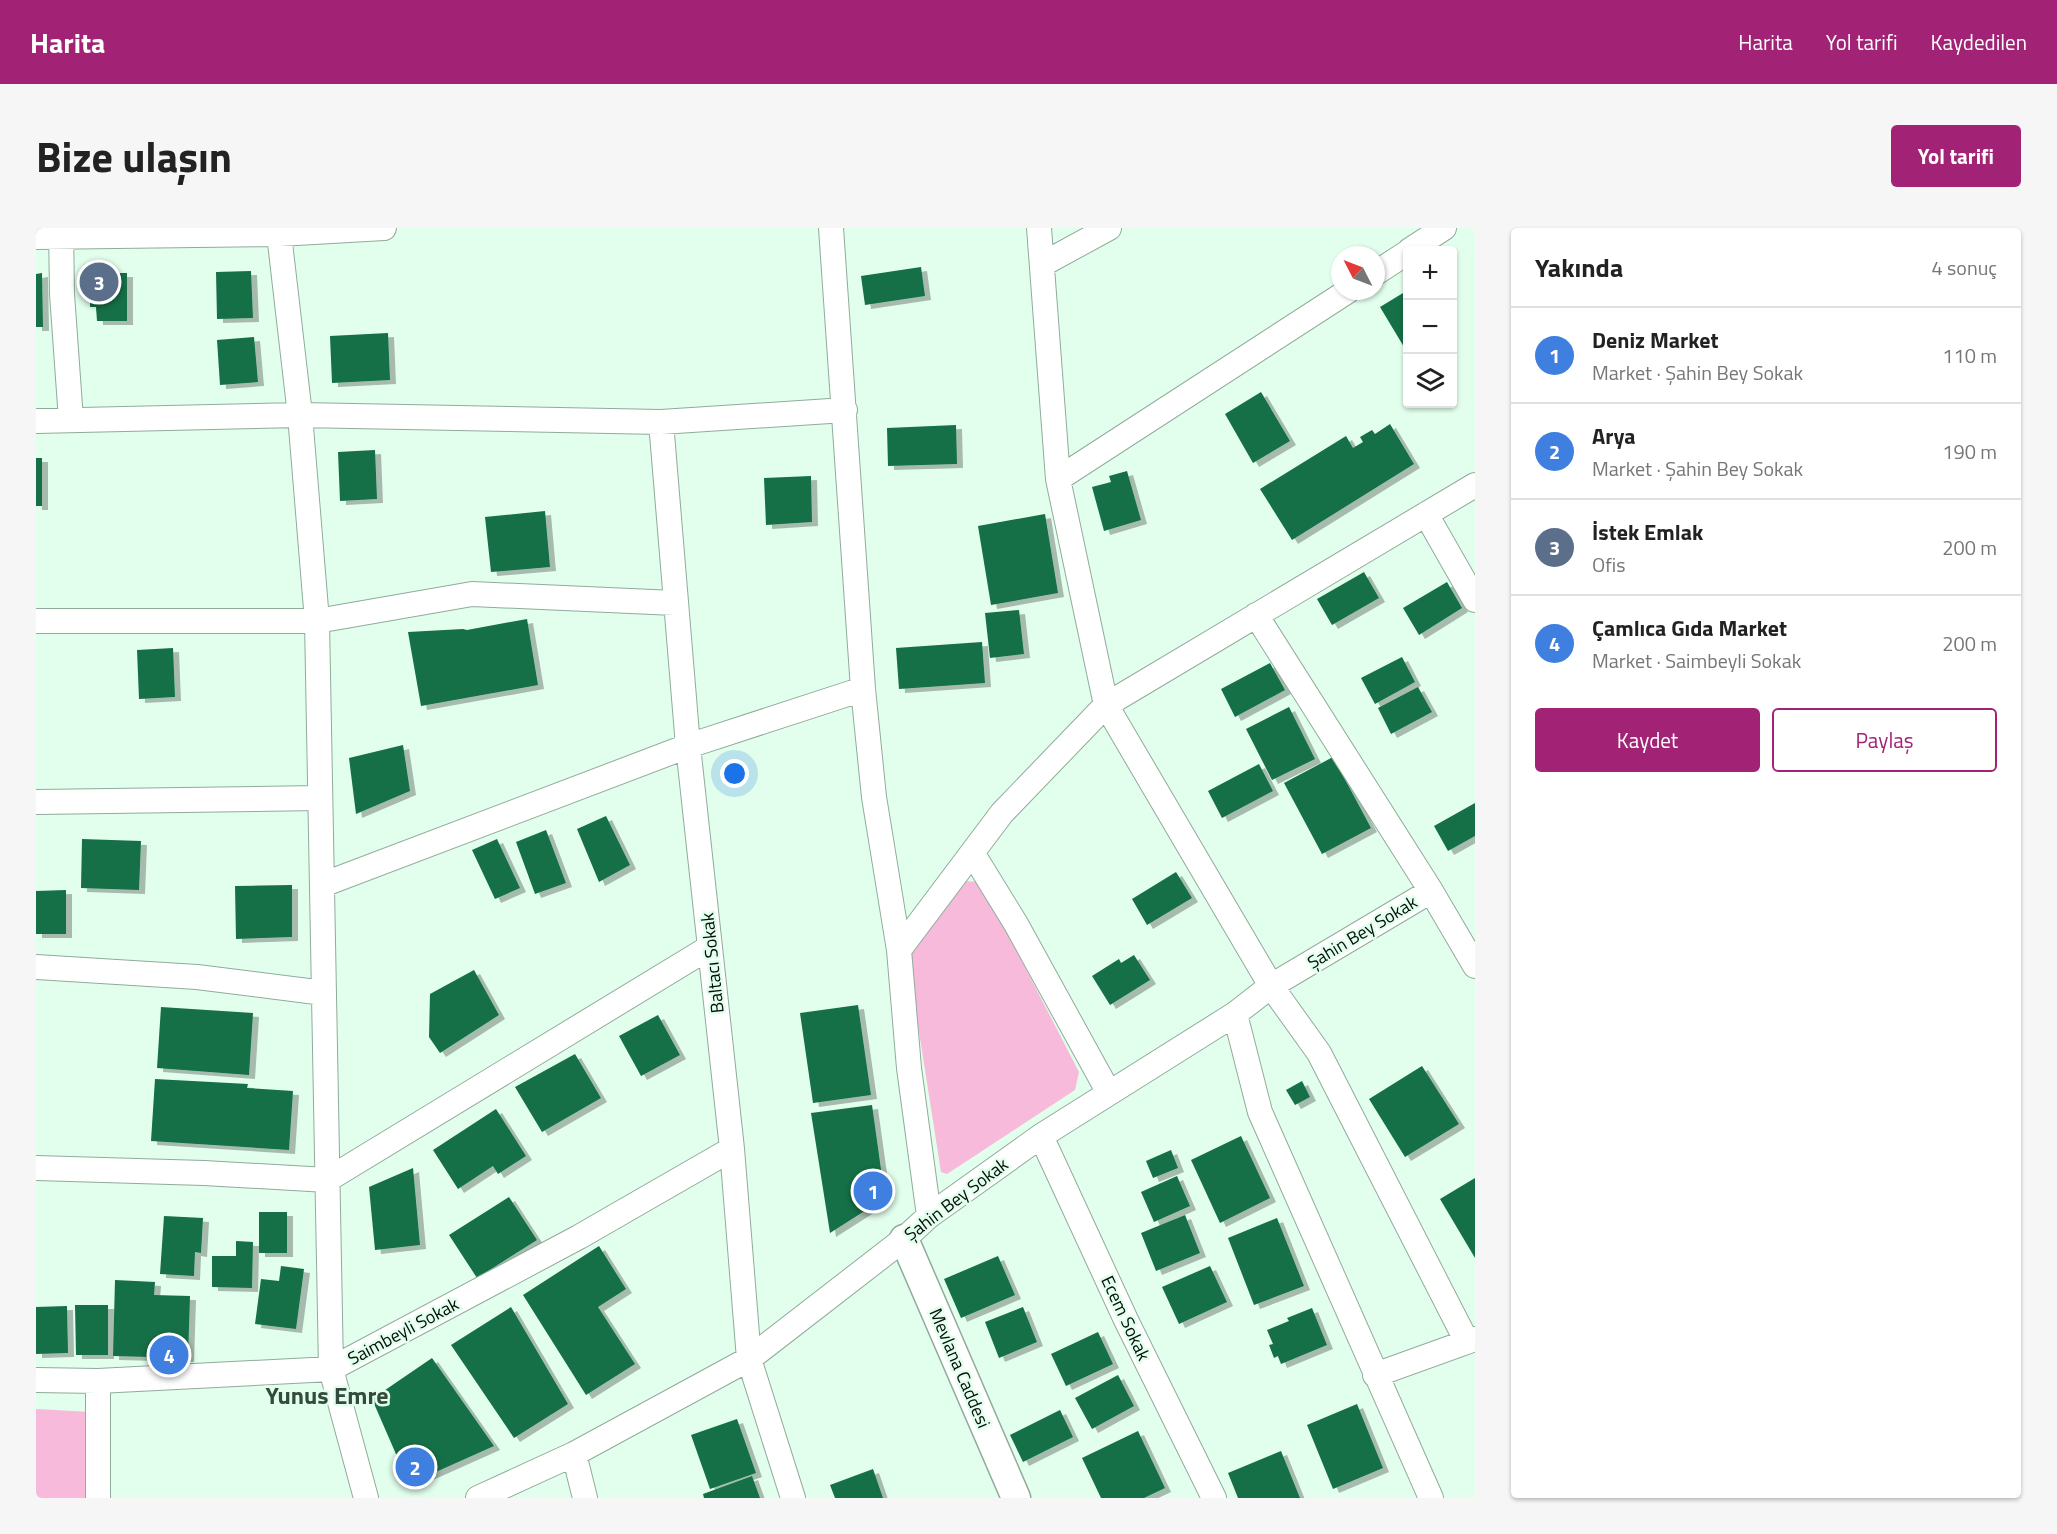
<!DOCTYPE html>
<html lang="tr">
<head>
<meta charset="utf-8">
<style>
  body { margin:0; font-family:"Titillium Web",sans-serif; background:#f6f6f6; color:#222 }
  .controls { position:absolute; right:18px; top:18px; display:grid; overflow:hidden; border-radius:6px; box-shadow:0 2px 4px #0004 }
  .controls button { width:54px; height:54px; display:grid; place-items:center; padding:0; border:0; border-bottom:2px solid #e0e0e0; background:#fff; color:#222; font:30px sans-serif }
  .compass { position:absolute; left:1295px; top:18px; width:54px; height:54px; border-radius:50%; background:#fff; box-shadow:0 2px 4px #0004; rotate:312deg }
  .you { position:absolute; left:699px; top:546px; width:21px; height:21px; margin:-15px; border:4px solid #fff; border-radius:50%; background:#1a73e8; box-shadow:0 0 0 9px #1a73e833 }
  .badge { display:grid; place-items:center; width:39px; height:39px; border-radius:50%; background:#a22375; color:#fff; font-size:20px; font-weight:700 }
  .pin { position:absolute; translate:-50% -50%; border:3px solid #fff; box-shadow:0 2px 6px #0006 }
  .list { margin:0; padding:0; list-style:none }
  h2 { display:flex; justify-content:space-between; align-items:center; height:78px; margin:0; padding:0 24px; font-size:26px }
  h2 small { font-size:20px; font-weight:400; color:#767676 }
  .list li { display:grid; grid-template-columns:39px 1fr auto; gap:18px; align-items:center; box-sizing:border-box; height:96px; padding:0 24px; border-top:2px solid #e0e0e0 }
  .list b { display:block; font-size:22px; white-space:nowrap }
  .list p { margin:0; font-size:20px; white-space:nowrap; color:#767676 }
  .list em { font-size:20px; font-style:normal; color:#767676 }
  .actions { display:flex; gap:12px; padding:18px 24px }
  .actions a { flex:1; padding:14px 0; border:2px solid #a22375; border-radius:6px; text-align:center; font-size:21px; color:#a22375 }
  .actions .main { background:#a22375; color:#fff }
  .icon { flex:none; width:33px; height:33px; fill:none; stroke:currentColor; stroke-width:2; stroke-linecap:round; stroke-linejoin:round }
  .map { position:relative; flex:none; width:1439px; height:1270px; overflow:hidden; border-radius:6px }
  header { display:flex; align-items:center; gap:36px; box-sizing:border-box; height:84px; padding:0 30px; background:#a22375; color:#fff }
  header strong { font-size:28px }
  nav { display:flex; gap:33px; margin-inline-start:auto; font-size:21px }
  .intro { display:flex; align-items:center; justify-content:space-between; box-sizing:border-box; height:144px; padding:0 36px }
  h1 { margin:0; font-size:42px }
  .button { padding:15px 27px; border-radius:6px; background:#a22375; color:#fff; font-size:21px; font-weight:700 }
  main { display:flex; gap:36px; padding:0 36px }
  aside { flex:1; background:#fff; border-radius:6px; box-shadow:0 2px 4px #0004 }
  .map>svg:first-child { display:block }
  .green { fill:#f8bada }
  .building { fill:#156f46; filter:url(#shadow) }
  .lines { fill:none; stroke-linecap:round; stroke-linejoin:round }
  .minor-casing { stroke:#91ab9b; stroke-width:26 }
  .tertiary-casing { stroke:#91ab9b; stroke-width:31 }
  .minor { stroke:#fff; stroke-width:24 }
  .tertiary { stroke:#fff; stroke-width:28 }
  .labels { text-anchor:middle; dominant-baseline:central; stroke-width:5; stroke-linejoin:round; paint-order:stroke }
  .street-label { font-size:18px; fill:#050e09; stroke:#e2feec }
  .district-label { font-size:24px; font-weight:bold; fill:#334a3c; stroke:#e2feec }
</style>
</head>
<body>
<header>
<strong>Harita</strong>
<nav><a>Harita</a><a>Yol tarifi</a><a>Kaydedilen</a></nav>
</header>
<div class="intro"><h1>Bize ulaşın</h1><a class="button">Yol tarifi</a></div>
<main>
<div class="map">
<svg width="1439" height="1270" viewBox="0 0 1439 1270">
  <defs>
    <filter id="shadow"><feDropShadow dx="6" dy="4" stdDeviation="0" flood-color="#0004"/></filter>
  </defs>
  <rect width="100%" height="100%" fill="#e2feec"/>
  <path class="green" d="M927 653 945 654 1043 844 1039 862 911 946 905 944 871 727Z
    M0 1181 55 1184 51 1268 49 1270H0Z"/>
  <path class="building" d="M885 39 889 68 829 77 825 48Z
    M215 43 217 90 181 91 180 44Z
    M6 45 7 99H0V46Z
    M54 45H91V93H61L60 79H54Z
    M1372 62V117L1368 119 1344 79Z
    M352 105 354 152 296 155 294 108Z
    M218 109 222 154 184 157 181 112Z
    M1225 164 1254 213 1217 235 1189 186Z
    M1354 196 1378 236 1256 312 1224 261 1310 208 1317 220 1327 214 1324 209 1336 202 1339 206Z
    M920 197 921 236 852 238 851 200Z
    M339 222 341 271 304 273 302 224Z
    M0 230H6V278H0Z
    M1091 243 1105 292 1068 303 1056 259 1075 254 1073 248Z
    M775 248 776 294 730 297 728 250Z
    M509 283 514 339 455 344 449 289Z
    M1009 286 1022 365 955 377 942 298Z
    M1328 344 1343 370 1296 397 1281 371Z
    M1411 354 1426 380 1383 407 1367 380Z
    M983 382 988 426 954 430 949 385Z
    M491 391 502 457 385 478 372 404 427 401 431 402Z
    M946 414 949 455 863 461 860 420Z
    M137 420 139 469 103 471 101 422Z
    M1366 429 1379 454 1339 476 1325 450Z
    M1234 435 1249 462 1199 489 1185 461Z
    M1382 459 1396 484 1355 506 1342 480Z
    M1253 479 1279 531 1236 552 1210 501Z
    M367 517 374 563 320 586 313 530Z
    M1297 529 1335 600 1286 626 1248 555Z
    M1223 536 1237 563 1186 590 1172 563Z
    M1439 575V608L1412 623 1398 598Z
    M570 588 594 637 563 654 541 601Z
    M510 602 530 655 499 666 480 614Z
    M46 611 105 613 103 662 45 660Z
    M461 611 484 660 459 671 436 622Z
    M1140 644 1156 670 1111 697 1096 671Z
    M256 657V709L200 711 199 658Z
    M30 662V706H0V663Z
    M1098 727 1114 752 1074 777 1056 748 1083 731 1085 735Z
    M438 742 463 787 404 825 393 809 394 766Z
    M822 777 835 867 777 875 764 785Z
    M125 779 217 785 213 847 121 840Z
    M622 787 644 827 605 848 583 808Z
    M539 826 565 870 506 904 479 859Z
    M1386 838 1423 896 1369 929 1333 871Z
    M119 851 212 856 211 860 257 863 253 922 115 913Z
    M1266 853 1274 869 1259 877 1250 862Z
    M836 877 849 970 794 1005 775 885Z
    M460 881 490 928 462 946 457 938 422 961 397 922Z
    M1205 908 1234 970 1184 995 1155 932Z
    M1135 922 1142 940 1117 950 1110 933Z
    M377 940 384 1017 339 1022 333 959Z
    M1141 948 1154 978 1118 994 1105 964Z
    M1439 950V1030L1404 971Z
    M473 969 501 1012 441 1050 413 1007Z
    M223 984H251V1025H223Z
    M1149 987 1164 1025 1120 1043 1105 1005Z
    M128 988 167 990 165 1025 159 1024 158 1048 124 1046Z
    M1241 990 1268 1058 1218 1077 1192 1010Z
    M200 1013 217 1014 216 1060 176 1059V1028H200Z
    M563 1018 590 1061 562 1079 599 1136 550 1167 487 1067Z
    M962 1028 979 1067 925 1090 908 1051Z
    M245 1038 268 1041 260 1101 219 1096 225 1051 243 1053Z
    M1174 1038 1191 1074 1143 1096 1126 1059Z
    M79 1052 119 1054 118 1067 154 1068 152 1130 77 1128Z
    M39 1077H72V1127H40Z
    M31 1078 32 1125 0 1126V1079Z
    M475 1079 532 1176 478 1210 415 1117Z
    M987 1079 1001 1114 963 1130 949 1094Z
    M1276 1080 1291 1117 1245 1136 1242 1128 1238 1130 1233 1117 1237 1116 1231 1102 1253 1093 1251 1090Z
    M1062 1104 1077 1136 1030 1158 1015 1126Z
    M396 1130 458 1218 373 1256 336 1171Z
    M1082 1147 1098 1178 1056 1201 1039 1170Z
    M1321 1176 1347 1240 1297 1261 1271 1197Z
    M1024 1182 1037 1209 987 1234 974 1207Z
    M701 1191 720 1245 674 1261 655 1207Z
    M1102 1203 1129 1260 1108 1270H1065L1046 1230Z
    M1245 1223 1264 1270H1202L1192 1245Z
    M837 1241 847 1270H799L794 1257Z
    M716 1248 724 1270H668L667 1266Z"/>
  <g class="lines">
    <g class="minor-casing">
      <path id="minor" d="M25 0 26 66 35 192
        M795 0 827 461 838 569 863 722 873 840 893 988
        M1003 0 1022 251 1070 477 1235 758 1283 825 1431 1114
        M243 6 264 187 281 393 295 1141 330 1270
        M0 9 243 6 348 0
        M1374 22 1408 0
        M1007 36 1073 0
        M1340 45 1372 24
        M0 193 264 187 625 194 809 182
        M625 194 652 518 696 921 713 1131 757 1270
        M1022 251 1312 63
        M1390 286 1439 372
        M1220 387 1395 663 1439 738
        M0 393H281L436 366 639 375
        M0 574 284 570
        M937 626 980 696 1073 865
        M286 657 652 518 827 461
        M863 722 966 585 1070 477 1439 257
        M0 739 161 749 288 765
        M1199 786 1224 884 1395 1270
        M1005 908 1090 1092 1178 1270
        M0 940 168 945 291 952 674 719
        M1339 1147 1439 1111
        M0 1152 62 1153 295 1141 543 1009 696 921
        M538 1226 549 1270
        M62 1270V1153
        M442 1270 538 1226 713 1131 868 1011 893 988 1005 908 1199 786 1235 758 1395 663"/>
    </g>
    <g class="tertiary-casing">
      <path id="tertiary" d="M868 1011 980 1270"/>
    </g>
    <use href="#minor" class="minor"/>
    <use href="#tertiary" class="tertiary"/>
  </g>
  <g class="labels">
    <g class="street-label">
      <text transform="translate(1326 704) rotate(-31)">Şahin Bey Sokak</text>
      <text transform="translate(676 735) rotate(-96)">Baltacı Sokak</text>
      <text transform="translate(920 971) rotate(-37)">Şahin Bey Sokak</text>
      <text transform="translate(1090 1090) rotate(65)">Ecem Sokak</text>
      <text transform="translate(367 1103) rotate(-28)">Saimbeyli Sokak</text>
      <text transform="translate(924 1140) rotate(67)">Mevlana Caddesi</text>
    </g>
    <g class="district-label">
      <text x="291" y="1167">Yunus Emre</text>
    </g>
  </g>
</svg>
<div class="controls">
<button>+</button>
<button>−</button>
<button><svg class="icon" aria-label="layers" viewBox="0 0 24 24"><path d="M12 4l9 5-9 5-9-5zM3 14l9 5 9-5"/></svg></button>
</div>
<svg class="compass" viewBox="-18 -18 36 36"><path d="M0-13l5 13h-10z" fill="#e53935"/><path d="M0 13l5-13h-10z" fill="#767676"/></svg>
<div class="you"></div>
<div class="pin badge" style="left:837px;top:963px;background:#3f7fe0">1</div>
<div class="pin badge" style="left:379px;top:1239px;background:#3f7fe0">2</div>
<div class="pin badge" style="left:63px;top:54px;background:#5c6f8a">3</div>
<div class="pin badge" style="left:133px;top:1127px;background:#3f7fe0">4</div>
</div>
<aside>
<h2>Yakında<small>4 sonuç</small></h2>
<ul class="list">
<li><span class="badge" style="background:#3f7fe0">1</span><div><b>Deniz Market</b><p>Market · Şahin Bey Sokak</p></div><em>110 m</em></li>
<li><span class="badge" style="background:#3f7fe0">2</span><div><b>Arya</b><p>Market · Şahin Bey Sokak</p></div><em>190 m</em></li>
<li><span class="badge" style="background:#5c6f8a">3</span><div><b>İstek Emlak</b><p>Ofis</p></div><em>200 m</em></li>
<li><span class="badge" style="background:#3f7fe0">4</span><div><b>Çamlıca Gıda Market</b><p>Market · Saimbeyli Sokak</p></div><em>200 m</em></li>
</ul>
<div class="actions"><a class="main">Kaydet</a><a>Paylaş</a></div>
</aside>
</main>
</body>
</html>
